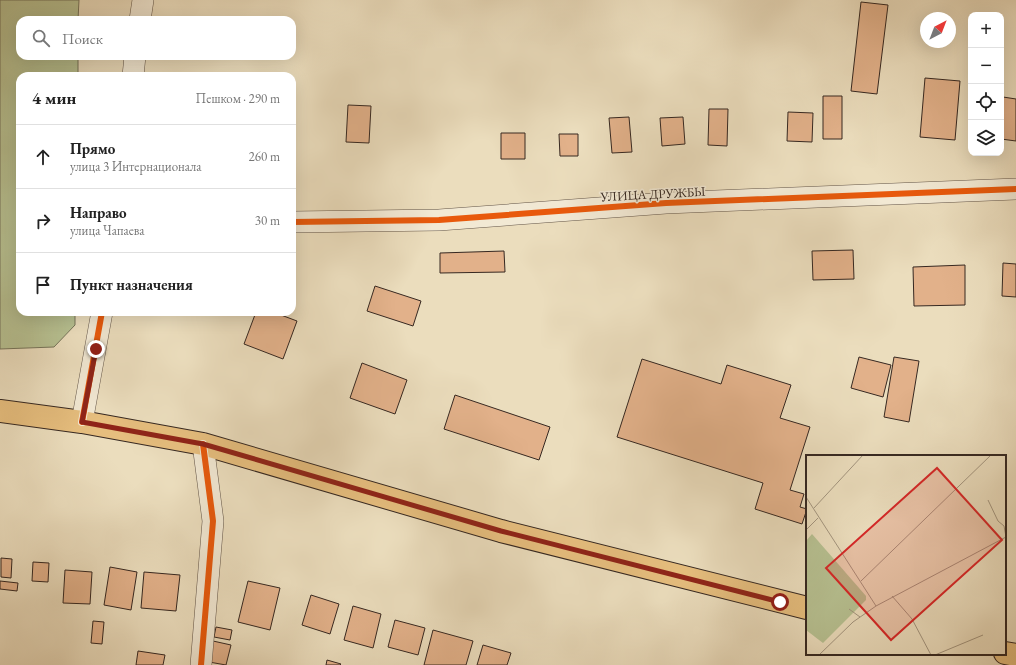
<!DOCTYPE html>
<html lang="ru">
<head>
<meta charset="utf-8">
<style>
  body { margin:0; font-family:"EB Garamond",serif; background:#f6f6f6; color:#222 }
  .controls { position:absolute; right:12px; top:12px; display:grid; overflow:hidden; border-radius:8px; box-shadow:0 4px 16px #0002 }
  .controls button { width:36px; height:36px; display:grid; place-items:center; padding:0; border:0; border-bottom:1px solid #e0e0e0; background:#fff; color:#222; font:20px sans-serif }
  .compass { position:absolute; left:920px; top:12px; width:36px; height:36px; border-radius:50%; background:#fff; box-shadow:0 4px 16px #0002; rotate:42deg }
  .stop { position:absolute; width:12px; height:12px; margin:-9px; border:3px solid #8f2418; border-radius:50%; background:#fff }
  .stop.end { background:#8f2418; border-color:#fff; box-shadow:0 1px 4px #0008 }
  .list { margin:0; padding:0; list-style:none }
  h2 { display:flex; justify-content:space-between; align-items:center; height:52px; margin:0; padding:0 16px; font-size:17px }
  h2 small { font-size:13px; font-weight:400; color:#767676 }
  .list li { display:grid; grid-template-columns:26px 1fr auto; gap:12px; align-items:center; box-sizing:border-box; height:64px; padding:0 16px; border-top:1px solid #e0e0e0 }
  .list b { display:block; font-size:15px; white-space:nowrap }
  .list p { margin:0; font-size:13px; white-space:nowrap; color:#767676 }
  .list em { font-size:13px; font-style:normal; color:#767676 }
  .icon { flex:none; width:22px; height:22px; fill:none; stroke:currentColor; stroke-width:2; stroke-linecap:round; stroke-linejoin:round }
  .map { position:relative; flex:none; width:1016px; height:665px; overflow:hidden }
  .search { position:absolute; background:#fff; box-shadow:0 4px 16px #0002; left:16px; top:16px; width:280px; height:44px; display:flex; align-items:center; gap:10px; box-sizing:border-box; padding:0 14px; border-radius:12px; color:#767676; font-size:15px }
  .panel { position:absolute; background:#fff; box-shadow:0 4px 16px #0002; left:16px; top:72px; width:280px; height:244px; border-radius:12px }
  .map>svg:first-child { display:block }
  .green { fill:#b7c192; stroke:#76745a }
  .building { fill:#e2b18a; stroke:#362821 }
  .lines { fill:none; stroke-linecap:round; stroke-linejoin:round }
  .minor-casing { stroke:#635548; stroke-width:22 }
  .major-casing { stroke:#362821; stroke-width:24 }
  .minor { stroke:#f2e9d4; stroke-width:21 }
  .major { stroke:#e6be7e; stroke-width:22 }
  .cycleway-casing { stroke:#f2e9d4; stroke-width:8 }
  .cycleway { stroke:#e8590c; stroke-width:6 }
  .route { stroke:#8f2418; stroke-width:5 }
  .labels { text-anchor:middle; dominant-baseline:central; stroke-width:3; stroke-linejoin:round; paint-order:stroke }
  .street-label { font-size:13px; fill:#362821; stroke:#f2e9d4 }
  .inset-road { fill:none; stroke:#a3957f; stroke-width:1 }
  .view { fill:#d62828; fill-opacity:0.15; stroke:#d62828; stroke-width:2 }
  .inset-edge { fill:none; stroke:#362821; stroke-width:2 }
</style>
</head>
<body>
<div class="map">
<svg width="1016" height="665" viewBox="0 0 1016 665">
  <rect width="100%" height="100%" fill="#ebddbd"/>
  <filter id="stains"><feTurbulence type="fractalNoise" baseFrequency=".005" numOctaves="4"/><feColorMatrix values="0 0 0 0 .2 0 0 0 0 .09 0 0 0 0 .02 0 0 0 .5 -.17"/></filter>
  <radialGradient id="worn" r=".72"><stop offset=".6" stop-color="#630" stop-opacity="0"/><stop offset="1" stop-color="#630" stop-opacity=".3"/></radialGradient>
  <path class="green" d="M0 0H79L78 20H20V56H78V76H20V312H75V325L54 347 0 349Z"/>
  <path class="building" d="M861 2 888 5 877 94 851 91Z
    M925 78 960 81 955 140 920 137Z
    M823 96H842V139H823Z
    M1003 97 1016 99V141L1001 139V113Z
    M348 105 371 106 369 143 346 142Z
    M709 109H728L727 146 708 145Z
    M788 112 813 113 812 142 787 141Z
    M629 117 632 152 612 153 609 118Z
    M683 117 685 144 662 146 660 118Z
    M501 133H525V159H501Z
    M559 134H578V156H560Z
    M853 250 854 279 813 280 812 251Z
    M504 251 505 272 440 273V253Z
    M1003 263 1016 264V297L1002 296Z
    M965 265V305L914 306 913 267Z
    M375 286 421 301 413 326 367 311Z
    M256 312H273L297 321 283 359 244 344Z
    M859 357 891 365 883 397 851 388Z
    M894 357 919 361 909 422 884 417Z
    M642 359 721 384 727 365 791 385 780 418 810 427 790 490 804 494 800 507 807 509 802 524 755 509 763 483 617 437Z
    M362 363 407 380 395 414 350 398Z
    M455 395 550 427 539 460 444 429Z
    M1 558 12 559 11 578 1 577Z
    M33 562 49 563 48 582 32 581Z
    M110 567 137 572 131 610 104 605Z
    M65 570 92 572 90 604 63 603Z
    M144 572 180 575 176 611 141 608Z
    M0 581 18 583 17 591 0 589Z
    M248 581 280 588 270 630 238 622Z
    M311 595 339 604 330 634 302 625Z
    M353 606 381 614 373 648 344 640Z
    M395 620 425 628 418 655 388 647Z
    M93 621 104 622 102 644 91 643Z
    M216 627 232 630 230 640 214 637Z
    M433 630 473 641 466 665H424Z
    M213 641 231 645 226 665 209 662Z
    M483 645 511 653 507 665H477Z
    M138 651 165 655 163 665H136Z
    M327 660 341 664 340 665H326Z"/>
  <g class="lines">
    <g class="minor-casing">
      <path id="minor" d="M140 20 143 0
        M133 76 135 56
        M292 222 439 220 666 203 1016 189
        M82 422 102 312
        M201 665 213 521 203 444"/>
    </g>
    <g class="major-casing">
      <path id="major" d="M0 411 82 422 203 444 501 531 807 608
        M1005 653 1016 655"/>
    </g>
    <use href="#minor" class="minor"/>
    <use href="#major" class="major"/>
    <g class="cycleway-casing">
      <path id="cycleway" d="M292 222 439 220 666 203 1016 189
        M82 422 102 312
        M201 665 213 521 203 444"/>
    </g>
    <use href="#cycleway" class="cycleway"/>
  </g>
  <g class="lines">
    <path class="route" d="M96 349 82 422 203 444 501 531 780 602"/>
  </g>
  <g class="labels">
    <g class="street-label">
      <text transform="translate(653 194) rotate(-3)">УЛИЦА ДРУЖБЫ</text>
    </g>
  </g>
  <g transform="translate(806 455)">
    <rect width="200" height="200" fill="#ebddbd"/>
    <path d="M6 79 60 141V145L17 188 0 175V86Z" fill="#b7c192"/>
    <path class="inset-road" d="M0 42 70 151M182 45 192 66 198 71 200 82M8 53 57 0M0 75 12 63M55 126 185 0M86 141 106 164 125 200M43 154 54 162M13 200 47 167 70 151 200 82M129 200 177 180"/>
    <path class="view" d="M131 13 196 85 85 185 20 113Z"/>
    <rect width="200" height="200" class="inset-edge"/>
  </g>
  <rect width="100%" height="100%" filter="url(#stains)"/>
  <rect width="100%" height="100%" fill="url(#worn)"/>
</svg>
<div class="controls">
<button>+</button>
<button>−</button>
<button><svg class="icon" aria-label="locate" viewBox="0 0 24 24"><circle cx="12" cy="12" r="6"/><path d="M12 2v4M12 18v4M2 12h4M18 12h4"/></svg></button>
<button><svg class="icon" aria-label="layers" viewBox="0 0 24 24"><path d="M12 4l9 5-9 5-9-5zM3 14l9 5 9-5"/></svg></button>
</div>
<svg class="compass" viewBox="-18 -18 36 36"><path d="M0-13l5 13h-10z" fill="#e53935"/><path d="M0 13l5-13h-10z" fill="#767676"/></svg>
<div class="stop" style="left:780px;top:602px"></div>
<div class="stop end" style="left:96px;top:349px"></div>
<div class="search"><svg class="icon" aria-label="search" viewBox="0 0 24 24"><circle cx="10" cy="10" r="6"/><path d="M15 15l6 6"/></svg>Поиск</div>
<section class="panel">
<h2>4 мин<small>Пешком · 290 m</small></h2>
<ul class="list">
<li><svg class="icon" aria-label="ahead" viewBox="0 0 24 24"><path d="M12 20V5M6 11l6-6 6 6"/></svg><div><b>Прямо</b><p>улица 3 Интернационала</p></div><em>260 m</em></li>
<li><svg class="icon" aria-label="right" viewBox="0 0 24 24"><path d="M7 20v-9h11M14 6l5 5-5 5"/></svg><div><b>Направо</b><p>улица Чапаева</p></div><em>30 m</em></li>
<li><svg class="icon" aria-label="arrive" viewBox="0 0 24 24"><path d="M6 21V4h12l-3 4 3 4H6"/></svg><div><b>Пункт назначения</b></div></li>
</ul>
</section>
</div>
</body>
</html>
